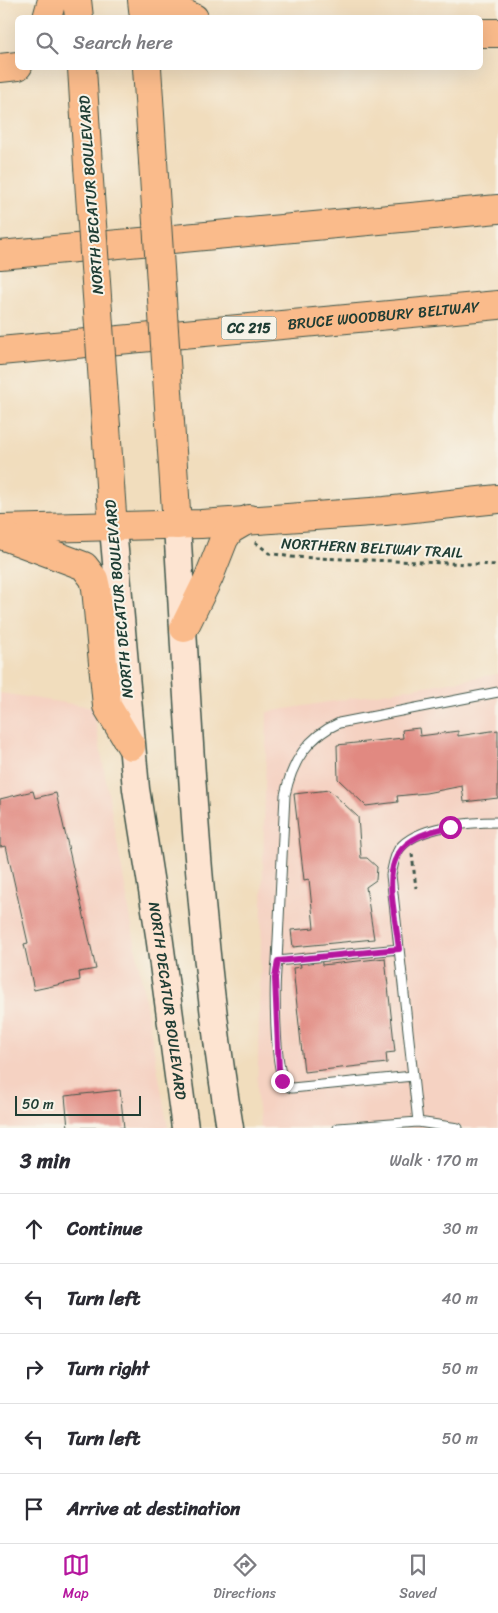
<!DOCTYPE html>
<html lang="en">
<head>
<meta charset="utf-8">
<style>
  body { margin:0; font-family:Sriracha,sans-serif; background:#f7f7f7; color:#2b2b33 }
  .scale { position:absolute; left:15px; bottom:12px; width:126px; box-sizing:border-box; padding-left:5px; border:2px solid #1f3d34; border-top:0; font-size:14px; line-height:18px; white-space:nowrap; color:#1f3d34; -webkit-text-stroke:4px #f7f3e8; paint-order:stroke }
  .stop { position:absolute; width:15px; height:15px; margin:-11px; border:4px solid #b5179e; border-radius:50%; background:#fff }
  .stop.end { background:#b5179e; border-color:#fff; box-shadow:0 1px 5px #0008 }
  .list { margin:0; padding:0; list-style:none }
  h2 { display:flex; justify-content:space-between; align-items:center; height:65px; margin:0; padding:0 20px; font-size:21px }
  h2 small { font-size:16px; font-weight:400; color:#7c7c81 }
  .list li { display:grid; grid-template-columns:32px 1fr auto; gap:15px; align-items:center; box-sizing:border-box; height:70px; padding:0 20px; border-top:1px solid #e1e1e2 }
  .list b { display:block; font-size:19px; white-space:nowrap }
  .list em { font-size:16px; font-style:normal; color:#7c7c81 }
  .icon { flex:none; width:28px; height:28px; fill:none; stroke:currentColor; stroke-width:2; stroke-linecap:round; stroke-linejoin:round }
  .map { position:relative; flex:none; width:498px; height:1128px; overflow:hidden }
  .search { position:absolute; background:#fff; box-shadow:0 5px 20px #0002; left:15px; right:15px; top:15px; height:55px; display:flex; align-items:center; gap:12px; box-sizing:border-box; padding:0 18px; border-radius:8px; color:#7c7c81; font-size:19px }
  .sheet { height:415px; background:#fff }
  nav { display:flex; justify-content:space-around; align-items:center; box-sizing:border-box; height:70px; border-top:1px solid #e1e1e2; background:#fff; font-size:14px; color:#7c7c81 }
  nav a { display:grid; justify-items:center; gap:2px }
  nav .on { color:#b5179e }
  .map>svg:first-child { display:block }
  .built { fill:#f5d2c2 }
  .building { fill:#e18981 }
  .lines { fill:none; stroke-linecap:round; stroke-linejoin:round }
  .lane-casing { stroke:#3e5549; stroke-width:11 }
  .secondary-casing { stroke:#3e5549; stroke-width:29 }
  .primary-casing { stroke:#3e5549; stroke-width:30 }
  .highway-casing { stroke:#3e5549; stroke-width:30 }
  .path { stroke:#3e5549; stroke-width:3; stroke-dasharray:4 4; stroke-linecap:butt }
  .lane { stroke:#fff; stroke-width:9 }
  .secondary { stroke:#fde4d1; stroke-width:26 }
  .primary { stroke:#fabb8b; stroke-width:28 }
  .highway { stroke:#fabb8b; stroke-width:28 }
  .primary-bridge-casing { stroke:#3e5549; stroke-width:30; stroke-linecap:butt }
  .primary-bridge { stroke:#fabb8b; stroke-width:28 }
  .route { stroke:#b5179e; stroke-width:6 }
  .labels { text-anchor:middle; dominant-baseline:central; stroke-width:4; stroke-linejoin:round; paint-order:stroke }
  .shield { fill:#f7f3e8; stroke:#60746a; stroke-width:1 }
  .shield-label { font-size:14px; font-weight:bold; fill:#1f3d34 }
  .street-label { font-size:15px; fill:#1f3d34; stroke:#f7f3e8 }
</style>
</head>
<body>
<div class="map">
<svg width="498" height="1128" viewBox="0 0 498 1128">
  <rect width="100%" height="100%" fill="#f7f3e8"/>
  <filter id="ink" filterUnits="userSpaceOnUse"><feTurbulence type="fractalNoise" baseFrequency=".02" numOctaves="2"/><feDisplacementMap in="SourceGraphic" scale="10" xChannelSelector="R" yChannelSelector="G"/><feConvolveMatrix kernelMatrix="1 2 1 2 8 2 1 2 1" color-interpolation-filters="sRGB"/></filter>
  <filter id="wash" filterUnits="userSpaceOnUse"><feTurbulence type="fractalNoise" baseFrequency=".0096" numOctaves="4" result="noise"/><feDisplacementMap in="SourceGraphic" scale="20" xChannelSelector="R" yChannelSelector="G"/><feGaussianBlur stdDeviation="1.12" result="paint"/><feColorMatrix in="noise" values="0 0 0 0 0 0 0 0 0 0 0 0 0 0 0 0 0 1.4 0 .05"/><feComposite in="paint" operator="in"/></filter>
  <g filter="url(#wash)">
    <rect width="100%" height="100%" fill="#f1ddbd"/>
    <path class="built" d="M498 674V1128H260L257 1099 267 712Z
      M0 693 93 707 168 1128H0Z"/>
    <g id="blocks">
      <path class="building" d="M419 728 420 736 458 731V736L498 730V798L464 802 462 786 426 793 397 796 398 802 366 806 338 779 337 745 403 738 402 730Z
        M329 790 358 817 361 858H367L377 867 376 880 366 887 374 939 293 947 291 930 314 928 309 879 304 880 294 794Z
        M33 791 35 798 56 793 96 969 79 972 80 980 34 990 24 944 28 943 6 846 0 847V799Z
        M321 952 322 965 385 958 395 1052 386 1053 387 1063 304 1072 293 968 301 967 299 955Z
        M120 1090 124 1128H68L65 1096Z"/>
    </g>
  </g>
  <g filter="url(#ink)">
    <use href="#blocks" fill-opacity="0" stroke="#3e5549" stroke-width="1"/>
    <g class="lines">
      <g class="lane-casing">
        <path id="lane" d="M399 949 277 961C274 983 274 1070 286 1086L292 1088 413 1076
          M277 961 285 795C292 762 307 737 339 723L498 692
          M418 1122 391 875C393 867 394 857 399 849 416 826 471 822 498 822
          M338 1128 418 1122 458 1128"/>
      </g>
      <g class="secondary-casing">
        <g id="secondary">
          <path d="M177 525C189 726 197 929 230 1128"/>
          <path id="s1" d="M113 528 136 789 159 935 185 1128"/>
        </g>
      </g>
      <g class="primary-casing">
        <path id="primary" d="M77 0 79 18
          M142 0 144 18
          M82 68 88 166
          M147 68 153 161
          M170 422 177 525
          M106 427 113 528"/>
      </g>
      <g class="highway-casing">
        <g id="highway">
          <path d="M154 0 194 18"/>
          <path d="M47 18 52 0"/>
          <path d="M480 33H498"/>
          <path d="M0 68 18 66"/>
          <path d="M0 255 498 209"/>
          <path id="s2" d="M0 351 498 305"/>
          <path d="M0 529 201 524 385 511 498 499"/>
          <path d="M1 535 84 566 94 579 96 588 107 706 131 746"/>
          <path d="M184 628 209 577 224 539 230 530 249 519"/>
        </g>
      </g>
      <path class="path" d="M255 542 269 553 291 557 498 565
        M412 854 416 888"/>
      <use href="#lane" class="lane"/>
      <use href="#secondary" class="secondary"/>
      <use href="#primary" class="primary"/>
      <use href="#highway" class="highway"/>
      <g class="primary-bridge-casing">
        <path id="primary-bridge" d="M153 161 170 422
          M88 166 106 427"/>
      </g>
      <use href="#primary-bridge" class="primary-bridge"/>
    </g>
  </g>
  <g class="lines" filter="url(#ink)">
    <path class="route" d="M282 1081 279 1070 275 978 278 961 399 949C392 887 371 841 450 827"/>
  </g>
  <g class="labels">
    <rect class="shield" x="221.5" y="316.5" width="55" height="23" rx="4"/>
    <g class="shield-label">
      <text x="249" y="328">CC 215</text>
    </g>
    <g class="street-label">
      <text transform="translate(91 195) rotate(-94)">NORTH DECATUR BOULEVARD</text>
      <text stroke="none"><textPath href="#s2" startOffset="385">BRUCE WOODBURY BELTWAY</textPath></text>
      <text transform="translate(372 548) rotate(3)">NORTHERN BELTWAY TRAIL</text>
      <text transform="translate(119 599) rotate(-95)">NORTH DECATUR BOULEVARD</text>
      <text stroke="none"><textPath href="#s1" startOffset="476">NORTH DECATUR BOULEVARD</textPath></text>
    </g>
  </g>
</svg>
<div class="scale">50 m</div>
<div class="stop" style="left:450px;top:827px"></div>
<div class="stop end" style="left:282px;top:1081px"></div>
<div class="search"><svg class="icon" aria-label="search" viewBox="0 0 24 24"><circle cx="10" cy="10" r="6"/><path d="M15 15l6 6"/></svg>Search here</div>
</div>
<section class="sheet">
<h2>3 min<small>Walk · 170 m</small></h2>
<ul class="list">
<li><svg class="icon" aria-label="ahead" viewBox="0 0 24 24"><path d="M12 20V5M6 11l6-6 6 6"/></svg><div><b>Continue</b></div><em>30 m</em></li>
<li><svg class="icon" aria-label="left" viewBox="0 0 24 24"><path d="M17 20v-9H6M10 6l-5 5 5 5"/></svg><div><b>Turn left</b></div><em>40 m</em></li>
<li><svg class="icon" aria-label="right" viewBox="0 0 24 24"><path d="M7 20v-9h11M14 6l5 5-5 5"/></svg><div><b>Turn right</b></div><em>50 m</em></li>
<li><svg class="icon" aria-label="left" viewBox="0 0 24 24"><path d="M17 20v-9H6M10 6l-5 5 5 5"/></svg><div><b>Turn left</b></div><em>50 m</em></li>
<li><svg class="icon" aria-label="arrive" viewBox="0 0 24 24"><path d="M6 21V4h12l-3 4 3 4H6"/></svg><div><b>Arrive at destination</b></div></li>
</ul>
</section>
<nav>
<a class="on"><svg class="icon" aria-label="map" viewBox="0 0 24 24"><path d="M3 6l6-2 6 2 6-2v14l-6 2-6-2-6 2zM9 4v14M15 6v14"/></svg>Map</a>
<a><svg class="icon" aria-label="directions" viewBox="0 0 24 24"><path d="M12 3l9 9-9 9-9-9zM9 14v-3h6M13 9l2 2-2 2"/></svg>Directions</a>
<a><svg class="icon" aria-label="saved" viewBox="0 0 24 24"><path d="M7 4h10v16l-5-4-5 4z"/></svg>Saved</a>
</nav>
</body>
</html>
